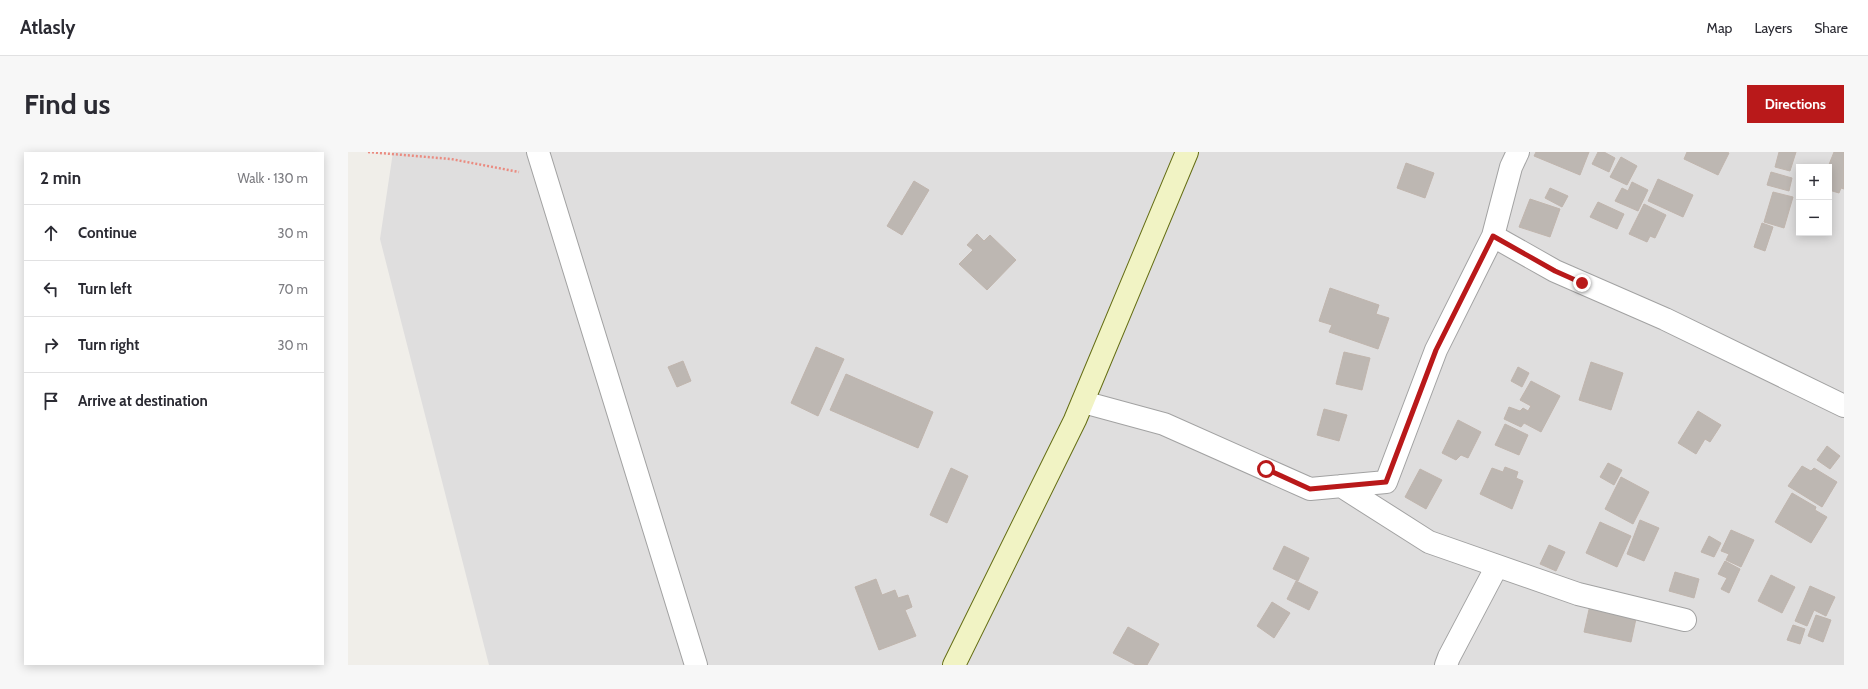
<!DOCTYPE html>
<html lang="en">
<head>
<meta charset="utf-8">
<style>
  body { margin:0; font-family:Cabin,sans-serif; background:#f7f7f7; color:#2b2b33 }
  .controls { position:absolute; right:12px; top:12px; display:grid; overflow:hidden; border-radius:0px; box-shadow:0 2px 10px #0003 }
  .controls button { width:36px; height:36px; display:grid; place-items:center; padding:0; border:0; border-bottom:1px solid #e1e1e2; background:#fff; color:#2b2b33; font:20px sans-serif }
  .stop { position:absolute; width:12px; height:12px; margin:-9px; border:3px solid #b9191a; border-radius:50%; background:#fff }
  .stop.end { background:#b9191a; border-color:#fff; box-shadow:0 1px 4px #0008 }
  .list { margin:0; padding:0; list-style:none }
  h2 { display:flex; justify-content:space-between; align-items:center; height:52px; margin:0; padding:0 16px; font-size:17px }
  h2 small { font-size:13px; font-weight:400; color:#7c7c81 }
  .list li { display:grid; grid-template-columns:26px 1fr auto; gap:12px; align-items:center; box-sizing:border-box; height:56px; padding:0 16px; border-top:1px solid #e1e1e2 }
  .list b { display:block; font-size:15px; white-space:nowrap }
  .list em { font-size:13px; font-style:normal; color:#7c7c81 }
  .icon { flex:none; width:22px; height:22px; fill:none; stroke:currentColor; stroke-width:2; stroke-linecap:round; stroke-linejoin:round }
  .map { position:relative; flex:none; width:1496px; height:513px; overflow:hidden; border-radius:0px }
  header { display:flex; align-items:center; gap:24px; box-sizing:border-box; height:56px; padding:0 20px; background:#fff; border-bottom:1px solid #e1e1e2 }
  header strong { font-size:19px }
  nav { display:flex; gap:22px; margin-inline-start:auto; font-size:14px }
  .intro { display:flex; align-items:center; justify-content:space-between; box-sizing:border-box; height:96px; padding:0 24px }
  h1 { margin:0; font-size:28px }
  .button { padding:10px 18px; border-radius:0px; background:#b9191a; color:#fff; font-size:14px; font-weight:700 }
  main { display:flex; gap:24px; padding:0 24px }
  aside { flex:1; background:#fff; border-radius:0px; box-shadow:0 2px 10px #0003 }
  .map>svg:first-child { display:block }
  .residential { fill:#dfdede; fill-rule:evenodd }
  .building { fill:#bdb7b2; stroke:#c0b5ad }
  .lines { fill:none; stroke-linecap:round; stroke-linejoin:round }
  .minor-casing { stroke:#a2a2a2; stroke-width:24 }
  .secondary-casing { stroke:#646d13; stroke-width:24 }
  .path { stroke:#ea8b80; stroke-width:2.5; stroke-dasharray:2 2; stroke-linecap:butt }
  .minor { stroke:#fff; stroke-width:22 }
  .secondary { stroke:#f1f3c4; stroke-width:22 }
  .route { stroke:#b9191a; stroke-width:5 }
</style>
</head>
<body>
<header>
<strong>Atlasly</strong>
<nav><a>Map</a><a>Layers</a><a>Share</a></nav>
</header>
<div class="intro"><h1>Find us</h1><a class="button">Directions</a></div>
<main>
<aside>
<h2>2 min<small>Walk · 130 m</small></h2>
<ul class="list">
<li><svg class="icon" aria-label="ahead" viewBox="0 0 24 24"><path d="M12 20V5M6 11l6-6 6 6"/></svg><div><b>Continue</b></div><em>30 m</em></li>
<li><svg class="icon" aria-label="left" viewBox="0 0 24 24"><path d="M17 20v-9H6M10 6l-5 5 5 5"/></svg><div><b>Turn left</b></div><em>70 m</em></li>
<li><svg class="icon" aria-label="right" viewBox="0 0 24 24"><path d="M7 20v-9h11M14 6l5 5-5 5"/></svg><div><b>Turn right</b></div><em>30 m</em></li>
<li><svg class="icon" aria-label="arrive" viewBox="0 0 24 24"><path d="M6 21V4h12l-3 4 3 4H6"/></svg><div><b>Arrive at destination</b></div></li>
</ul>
</aside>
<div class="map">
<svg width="1496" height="513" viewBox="0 0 1496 513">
  <rect width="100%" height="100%" fill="#f0eee9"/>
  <path class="residential" d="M45 0H1496V513H141L32 87ZM1451 15H1481V81H1451Z"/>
  <path class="building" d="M1188 0H1241L1232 23 1186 4Z
    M1250 0H1256L1267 6 1261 20 1244 12Z
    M1339 0H1379L1381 1 1370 23 1336 7Z
    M1431 0H1448L1442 19 1427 15Z
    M1486 0H1496V37L1493 36 1491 41 1481 38 1480 15Z
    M1273 5 1289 14 1279 33 1262 25Z
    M1058 11 1086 21 1077 46 1049 36Z
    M1423 20 1444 26 1441 39 1419 33Z
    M1310 27 1345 43 1335 65 1300 49Z
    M566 29 581 38 554 83 539 74Z
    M1284 30 1300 38 1290 59 1267 49 1274 36 1280 39Z
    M1202 36 1220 44 1214 55 1197 46Z
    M1425 40 1445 45 1436 76 1416 70Z
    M1182 47 1212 57 1202 85 1171 75Z
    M1250 50 1276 62 1269 77 1242 65Z
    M1296 52 1318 63 1307 86 1302 84 1299 90 1281 82Z
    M1414 71 1425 75 1417 99 1406 95Z
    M629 82 636 89 642 83 668 108 639 138 611 112 625 98 619 93Z
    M982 136 1031 153 1028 162 1041 166 1030 197 981 180 984 173 971 169Z
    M468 195 496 207 470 264 443 251Z
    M996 200 1022 206 1014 238 988 232Z
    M335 209 343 229 329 235 320 215Z
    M1243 210 1275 221 1263 258 1231 248Z
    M1170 215 1181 221 1174 235 1163 229Z
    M498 222 585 260 570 296 482 258Z
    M1183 229 1212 244 1193 280 1176 271 1173 275 1156 267 1161 255 1172 259 1175 256 1180 259 1183 254 1172 248Z
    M976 257 999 263 991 289 969 283Z
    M1350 259 1373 273 1362 290 1357 287 1348 302 1330 291Z
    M1110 268 1133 280 1120 306 1113 303 1108 308 1094 301Z
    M1157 272 1180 283 1171 303 1147 293Z
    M1479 294 1492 304 1482 317 1469 308Z
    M1260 311 1274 318 1266 333 1252 325Z
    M1454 314 1463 319 1466 316 1489 330 1474 355 1440 334Z
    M1157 315 1170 320 1168 326 1175 329 1164 357 1132 342 1144 316 1155 320Z
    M603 316 620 324 599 371 582 363Z
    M1072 317 1094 328 1078 357 1057 345Z
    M1273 325 1301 340 1285 372 1257 357Z
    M1444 341 1468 355 1467 358 1479 365 1463 391 1427 370Z
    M1292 368 1311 376 1296 409 1279 402Z
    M1252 370 1283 384 1269 415 1238 401Z
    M1383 378 1406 388 1393 415 1378 408 1381 402 1373 399Z
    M1361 384 1373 391 1366 405 1353 400Z
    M1201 393 1217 400 1208 419 1192 412Z
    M936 394 961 406 950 429 925 417Z
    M1377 409 1392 417 1381 441 1373 437 1379 426 1370 422Z
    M1327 420 1351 427 1346 446 1321 439Z
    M1423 423 1447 435 1434 461 1410 449Z
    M528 427 534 443 547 438 550 446 560 443 564 455 557 458 568 484 531 498 507 435Z
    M948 429 970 440 961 458 939 447Z
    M1462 434 1487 445 1478 464 1466 458 1459 474 1447 469Z
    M924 450 942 461 926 486 909 474Z
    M1242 453 1289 462 1283 490 1236 480Z
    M1468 463 1483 468 1475 490 1460 484Z
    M1445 473 1457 477 1452 492 1439 488Z
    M780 475 811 492 799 513H788L765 501Z"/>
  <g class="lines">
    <g class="minor-casing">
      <path id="minor" d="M190 0 348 513
        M1145 84 1207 119 1317 167 1496 254
        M735 250 816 272 962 337 1038 330 1088 198 1145 84 1163 15 1170 0
        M993 334 1081 390 1230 442 1337 468
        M1098 513 1101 505 1149 414"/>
    </g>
    <g class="secondary-casing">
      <path id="secondary" d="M606 513 727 268 839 0"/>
    </g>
    <path class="path" d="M20 0 103 7 171 20"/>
    <use href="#minor" class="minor"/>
    <use href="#secondary" class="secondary"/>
  </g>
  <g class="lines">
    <path class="route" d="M918 317 962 337 1038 330 1088 198 1145 84 1207 119 1234 131"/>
  </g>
</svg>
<div class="controls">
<button>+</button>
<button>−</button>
</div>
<div class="stop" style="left:918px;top:317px"></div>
<div class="stop end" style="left:1234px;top:131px"></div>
</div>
</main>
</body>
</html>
